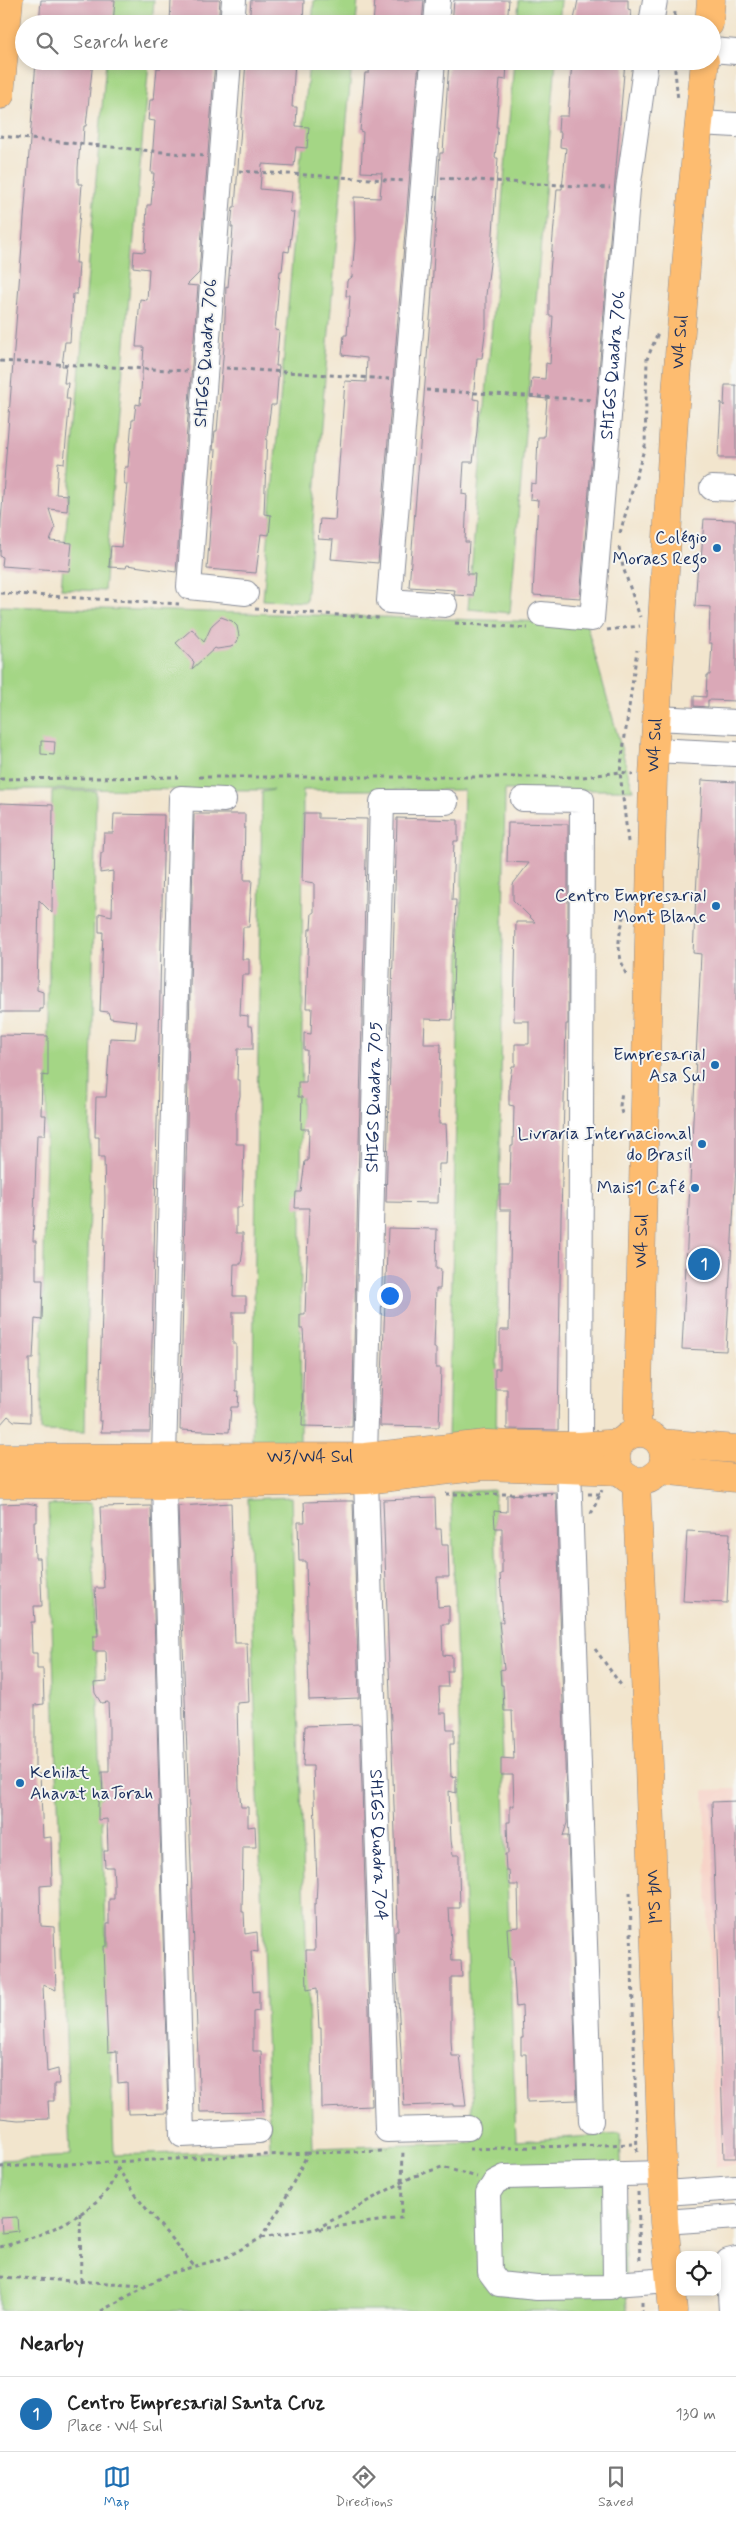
<!DOCTYPE html>
<html lang="en">
<head>
<meta charset="utf-8">
<style>
  body { margin:0; font-family:Mynerve,sans-serif; background:#f2f2f2; color:#222 }
  .controls { position:absolute; right:15px; bottom:15px; display:grid; overflow:hidden; border-radius:10px; box-shadow:0 2px 8px #0003 }
  .controls button { width:45px; height:45px; display:grid; place-items:center; padding:0; border:0; border-bottom:1px solid #e0e0e0; background:#fff; color:#222; font:25px sans-serif }
  .you { position:absolute; left:389px; top:1295px; width:18px; height:18px; margin:-12px; border:4px solid #fff; border-radius:50%; background:#1a73e8; box-shadow:0 0 0 8px #1a73e833 }
  .badge { display:grid; place-items:center; width:32px; height:32px; border-radius:50%; background:#1f6fb2; color:#fff; font-size:16px; font-weight:700 }
  .pin { position:absolute; translate:-50% -50%; border:2px solid #fff; box-shadow:0 1px 5px #0006 }
  .list { margin:0; padding:0; list-style:none }
  h2 { display:flex; justify-content:space-between; align-items:center; height:65px; margin:0; padding:0 20px; font-size:21px }
  h2 small { font-size:16px; font-weight:400; color:#767676 }
  .list li { display:grid; grid-template-columns:32px 1fr auto; gap:15px; align-items:center; box-sizing:border-box; height:75px; padding:0 20px; border-top:1px solid #e0e0e0 }
  .list b { display:block; font-size:19px; white-space:nowrap }
  .list p { margin:0; font-size:16px; white-space:nowrap; color:#767676 }
  .list em { font-size:16px; font-style:normal; color:#767676 }
  .icon { flex:none; width:28px; height:28px; fill:none; stroke:currentColor; stroke-width:2; stroke-linecap:round; stroke-linejoin:round }
  .map { position:relative; flex:none; width:736px; height:2311px; overflow:hidden }
  .search { position:absolute; background:#fff; box-shadow:0 2px 8px #0003; left:15px; right:15px; top:15px; height:55px; display:flex; align-items:center; gap:12px; box-sizing:border-box; padding:0 18px; border-radius:28px; color:#767676; font-size:19px }
  .sheet { height:140px; background:#fff }
  nav { display:flex; justify-content:space-around; align-items:center; box-sizing:border-box; height:70px; border-top:1px solid #e0e0e0; background:#fff; font-size:14px; color:#767676 }
  nav a { display:grid; justify-items:center; gap:2px }
  nav .on { color:#1f6fb2 }
  .map>svg:first-child { display:block }
  .built { fill:#f7d1c6 }
  .green { fill:#a4d685; stroke:#608272 }
  .building { fill:#daa8b7 }
  .lines { fill:none; stroke-linecap:round; stroke-linejoin:round }
  .minor-casing { stroke:#868a96; stroke-width:26 }
  .major-casing { stroke:#868a96; stroke-width:29 }
  .path { stroke:#868a96; stroke-width:3; stroke-dasharray:4 4; stroke-linecap:butt }
  .minor { stroke:#fff; stroke-width:24 }
  .major { stroke:#fdbc70; stroke-width:28 }
  .poi-dot { fill:#1f6fb2; stroke:#f6f6f2; stroke-width:2 }
  .labels { text-anchor:middle; dominant-baseline:central; stroke-width:4; stroke-linejoin:round; paint-order:stroke }
  .street-label { font-size:18px; fill:#1b2f5e; stroke:#f6f6f2 }
  .poi-label { font-size:18px; fill:#1b2f5e; stroke:#f6f6f2; text-anchor:end }
</style>
</head>
<body>
<div class="map">
<svg width="736" height="2311" viewBox="0 0 736 2311">
  <rect width="100%" height="100%" fill="#f6f6f2"/>
  <filter id="ink" filterUnits="userSpaceOnUse"><feTurbulence type="fractalNoise" baseFrequency=".02" numOctaves="2"/><feDisplacementMap in="SourceGraphic" scale="10" xChannelSelector="R" yChannelSelector="G"/><feConvolveMatrix kernelMatrix="1 2 1 2 8 2 1 2 1" color-interpolation-filters="sRGB"/></filter>
  <filter id="wash" filterUnits="userSpaceOnUse"><feTurbulence type="fractalNoise" baseFrequency=".0096" numOctaves="4" result="noise"/><feDisplacementMap in="SourceGraphic" scale="20" xChannelSelector="R" yChannelSelector="G"/><feGaussianBlur stdDeviation="1.12" result="paint"/><feColorMatrix in="noise" values="0 0 0 0 0 0 0 0 0 0 0 0 0 0 0 0 0 1.4 0 .05"/><feComposite in="paint" operator="in"/></filter>
  <g filter="url(#wash)">
    <rect width="100%" height="100%" fill="#f2e5cd"/>
    <path class="built" d="M736 1789V2166L716 2167 704 1790Z"/>
    <path class="green" d="M111 0H154L152 24H109Z
      M314 0H358L356 24H312Z
      M519 0H561L559 24H517Z
      M106 61H149L104 591 61 589Z
      M309 61H352L306 602 263 600Z
      M514 61H556L510 613 468 609Z
      M0 606 586 623 633 790H505L496 1441H448L464 790H303L300 1442H252L262 792 273 790 0 789Z
      M52 791H96L85 1432 41 1431Z
      M494 1490 516 2141 620 2134 627 2311H0V2160L70 2156 48 1505 91 1503 114 2155 270 2150 248 1499 291 1497 313 2148 473 2143 451 1492Z"/>
    <g id="blocks">
      <path class="building" d="M41 0H115L113 24H39Z
        M171 0H220L218 24H170Z
        M251 0H304L303 24H249Z
        M375 0H424L422 24H373Z
        M454 0H509L507 24H452Z
        M578 0H628V9L631 10 630 24H578L574 20Z
        M36 61H93L86 126H84L83 143 80 142 78 168V184H82L76 263H79L77 294H73L70 342H65L62 366H66L64 383H68L66 399H70L64 463 58 462 56 494 68 495 67 511 49 509 55 528 50 541 72 543 69 571 2 566 3 557 0 556 1 521Z
        M162 61H215L199 273 187 285 198 286 176 572 127 565 126 568 109 567 111 546 121 547 127 484H124L125 467H128L132 420H134L136 404 140 405 144 347H136L140 299 147 300 149 269 133 267 134 251 145 252 147 205H151L154 173H151L155 121 148 120 150 100H154L157 68H161Z
        M246 61H295L292 107H297L296 126 309 127 307 148 296 147 294 166 262 164 260 189 292 192 290 212H294L289 252 284 251 282 271H280L275 330 279 331 276 366H279L276 405H271L267 435 264 514 271 515 269 535 261 534 256 573 207 569 216 450H213L215 431H217L224 346 226 286 228 287 232 241 233 227H231L233 207H235Z
        M370 61H419L378 563 331 559 333 540 318 539 320 519 335 520 345 381 366 382 367 358 342 355 344 335H347L350 296H346L347 281 352 277 355 239 354 197 380 198 382 173 361 172 363 132 360 131 365 73H369Z
        M449 61 507 63 506 80 500 79 496 127H498L495 158H498L492 248 486 295V326L482 358H477L473 399 479 400 477 431 473 462H464L462 494 467 495 465 542H469L467 574H475L473 596 454 595 455 590 409 587 431 306 440 153H443Z
        M572 61H625L580 598 533 595 538 500 530 499 531 483 536 484 538 437H544L547 399 530 397 532 378 545 379 546 363 550 364 553 316H549V284L557 189H562L566 148 560 147 561 132H558L559 116H568Z
        M725 385H736V458H718L721 402 724 406Z
        M704 519 736 520V701L708 700V707L694 706V696L706 697 707 675H710L712 643H709L710 607 695 606 698 561H701Z
        M221 617 232 621 237 626 239 636 237 642 231 647 217 649 215 648 192 669 194 662 176 643 192 629 204 642 212 625Z
        M41 741 55 742 54 755 41 754Z
        M702 780 736 782V1166L726 1351 682 1349 701 954 693 953Z
        M0 803 53 805 52 913 39 900 37 990 43 992V1009H40V1012H0Z
        M304 813H318V818L367 819 352 1427 302 1426 304 1345 303 1329H300V1314H305L309 1208H295L296 1192H301L305 1161H308L309 1129H301L302 1097H298V1082H306L307 1050H304V1033L311 1034 312 1008H306L309 929H311L312 913H314V883L302 881Z
        M114 814 164 815 150 1432H101L102 1421H99L105 1198 104 1157H99V1137H95L96 1097H106L110 1038 135 1039 137 1021 110 1018 108 1012 100 1011 103 932H99V913L112 916 113 871 100 873 101 853H103L104 833H113Z
        M194 814H245L244 880H252L249 927H243L242 959H249V975H242L240 1015 248 1016V1026H252L253 1032V1049H238L237 1080H240V1096L236 1112V1144H244L242 1207H236V1233H243V1249L241 1264H234L233 1296H246V1312H233V1344H236V1391H239L238 1407H231L229 1432 180 1430Z
        M397 818 458 820V841H454L452 900H456L452 1020 425 1019 424 1044H441L439 1124H446L447 1144 446 1164H439L438 1203 386 1202Z
        M508 823 568 824V1024H566L561 1217 558 1430 507 1429V1389H495V1369H500V1330H509L511 1210H500V1185H510L511 1146H513L514 1106 509 1105V1086L512 1066H515V1044H529V1021H514L516 922H535L513 900V884L529 863 507 862Z
        M0 1035 48 1036V1076L42 1075 41 1115H46L45 1135H37L33 1241H36V1280H43L42 1320 35 1319 33 1359H29L30 1422 14 1421 8 1416 0 1425Z
        M388 1228 437 1229 436 1269H441L440 1289H436L434 1348H436V1368H441L439 1427 380 1426Z
        M556 1492 567 1823 563 1836H568L577 2100 527 2102 526 2054H521V2038H523L522 2006 516 2007 513 1960 509 1959 507 1928 519 1927 518 1885H510L509 1870H506L505 1854H508L507 1822H510V1806H514L513 1775H501V1758L514 1759 512 1711H504L503 1685H501L500 1670 504 1669 499 1622H503L500 1574H502V1528H495L494 1511 507 1512V1495Z
        M435 1498 436 1529H441L442 1545H448L449 1577H437L438 1607 449 1606V1624H442L443 1655 452 1656V1671H447L448 1687H439L440 1713H446L447 1729H454V1744H450L451 1777 456 1776V1793L449 1791 451 1840 453 1855H459V1871L460 1908H449L452 1961H461L462 1977H451V2040L452 2056H460L466 2106H453V2104L404 2106 395 1947V1932L398 1930 397 1889 383 1500Z
        M343 1501H353L359 1698 309 1700 306 1561H299L298 1522H305L304 1502Z
        M27 1503 37 1505V1522H34L35 1558H40L42 1606H34L35 1622H31L32 1653H37V1669H43L44 1704 35 1705V1774H40L43 1838 51 1837 52 1885 40 1886 41 1926 54 1927 56 1990 43 1985 45 2038 47 2072 58 2069 59 2084H54V2101H48L49 2119 18 2120 0 2118V1504Z
        M231 1503 235 1643H247L249 1702 237 1703 239 1787 241 1807H248V1827L255 1826 256 1847H243L242 1912H244L245 1934 257 1932 258 1952 251 1951 253 1992 259 1991V2011L253 2012V2051H261L263 2111 200 2112 178 1506Z
        M151 1506 168 2113 128 2114 127 2082 118 2083 117 2051 108 2052 104 1946H107V1924H109V1899H114V1882L113 1867H105L104 1851H108L107 1819 98 1820V1804L99 1798H103L102 1772H109V1725L108 1702 101 1703 95 1693 94 1683 107 1682 106 1651H93V1636H98L95 1588H104L100 1507Z
        M687 1531 730 1533 727 1603 683 1601Z
        M360 1724 372 2106 322 2108 321 2028H319L317 1988 307 1990 306 1950H315L314 1910V1904H316L317 1884 313 1766H303L305 1726Z
        M736 1801V2158H724L712 1802Z
        M17 2217 18 2231 2 2233 1 2218Z"/>
    </g>
  </g>
  <g filter="url(#ink)">
    <use href="#blocks" fill-opacity="0" stroke="#868a96" stroke-width="1"/>
    <g class="lines">
      <g class="minor-casing">
        <g id="minor">
          <path d="M232 24 234 0"/>
          <path d="M436 24 438 0"/>
          <path d="M651 24 655 0"/>
          <path d="M712 50 736 52"/>
          <path d="M229 61 189 587 246 593"/>
          <path d="M433 61 389 601 445 605"/>
          <path d="M699 123 736 125"/>
          <path d="M712 488 736 489"/>
          <path id="s1" d="M541 614 592 619 628 189 646 61"/>
          <path d="M656 718 736 722"/>
          <path d="M654 750 736 754"/>
          <path d="M523 799 582 800 580 1446"/>
          <path id="s2" d="M365 1457 382 802H446"/>
          <path d="M164 1458 181 798 224 800"/>
          <path d="M569 1469 591 2121"/>
          <path id="s3" d="M366 1480 387 2130 468 2128"/>
          <path d="M164 1485 182 2135 259 2131"/>
          <path d="M614 2173 615 2282 610 2287 537 2288 499 2284 490 2272 488 2193 495 2182 505 2177 664 2173"/>
          <path d="M665 2193 736 2188"/>
          <path d="M664 2222 736 2217"/>
          <path d="M613 2284 670 2280"/>
          <path d="M731 2311 728 2261 736 2259"/>
        </g>
      </g>
      <g class="major-casing">
        <g id="major">
          <path d="M709 24 711 0"/>
          <path d="M0 95 9 0"/>
          <circle cx="640" cy="1457" r="24"/>
          <path id="s4" d="M637 1433 653 776 674 418 691 205 705 61"/>
          <path d="M660 1443 736 1449"/>
          <path id="s5" d="M0 1458 365 1457 486 1444 580 1446 620 1443"/>
          <path d="M661 1470 736 1478"/>
          <path id="s6" d="M636 1482 649 1765 664 2222 673 2311"/>
          <path d="M0 1484 164 1485 366 1480 484 1466 620 1471"/>
        </g>
      </g>
      <path class="path" d="M674 24 675 12
        M674 61 678 100
        M0 136 203 156
        M239 171 405 181
        M441 178 610 188
        M0 361 187 371
        M226 368 389 379
        M426 390 592 400
        M620 533 645 446 647 359 658 333
        M619 547 623 567 640 617
        M0 593 179 604
        M255 609 379 618
        M455 623 528 628
        M607 630 640 626
        M199 777H583L620 772 633 774
        M0 779 178 777
        M628 842 620 772 637 650
        M626 974C615 948 618 935 627 908
        M622 1114 620 1106 622 1091
        M446 1494H552
        M588 1494H600
        M591 1514 602 1490
        M595 1649 623 1688
        M630 1892 637 2155
        M469 2149 637 2144
        M0 2167 308 2153
        M117 2167 140 2201 194 2266
        M638 2192 640 2263
        M80 2213 81 2281
        M319 2229 401 2218 403 2151
        M261 2238 316 2229 412 2177 442 2167 477 2177
        M0 2247C37 2238 79 2221 106 2192 111 2186 114 2176 118 2168
        M0 2277 146 2285
        M642 2302V2311
        M101 2311 168 2274 227 2257 261 2238 282 2205 308 2153 386 2151"/>
      <use href="#minor" class="minor"/>
      <use href="#major" class="major"/>
    </g>
  </g>
  <g class="poi-dot">
    <circle cx="717" cy="548" r="5"/>
    <circle cx="716" cy="906" r="5"/>
    <circle cx="715" cy="1065" r="5"/>
    <circle cx="702" cy="1144" r="5"/>
    <circle cx="695" cy="1188" r="5"/>
    <circle cx="20" cy="1783" r="5"/>
  </g>
  <g class="labels">
    <g class="street-label">
      <text stroke="none"><textPath href="#s4" startOffset="1092">W4 Sul</textPath></text>
      <text transform="translate(206 353) rotate(-86)">SHIGS Quadra 706</text>
      <text stroke="none"><textPath href="#s1" startOffset="306">SHIGS Quadra 706</textPath></text>
      <text stroke="none"><textPath href="#s4" startOffset="688">W4 Sul</textPath></text>
      <text stroke="none"><textPath href="#s2" startOffset="360">SHIGS Quadra 705</textPath></text>
      <text stroke="none"><textPath href="#s4" startOffset="192">W4 Sul</textPath></text>
      <text stroke="none"><textPath href="#s5" startOffset="310">W3/W4 Sul</textPath></text>
      <text stroke="none"><textPath href="#s3" startOffset="365">SHIGS Quadra 704</textPath></text>
      <text stroke="none"><textPath href="#s6" startOffset="415">W4 Sul</textPath></text>
    </g>
    <g class="poi-label">
      <text x="707" y="538">Colégio<tspan x="707" dy="21">Moraes Rego</tspan></text>
      <text x="706" y="896">Centro Empresarial<tspan x="706" dy="21">Mont Blanc</tspan></text>
      <text x="705" y="1055">Empresarial<tspan x="705" dy="21">Asa Sul</tspan></text>
      <text x="692" y="1134">Livraria Internacional<tspan x="692" dy="21">do Brasil</tspan></text>
      <text x="685" y="1188">Mais1 Café</text>
      <text x="30" y="1773" text-anchor="start">Kehilat<tspan x="30" dy="21">Ahavat haTorah</tspan></text>
    </g>
  </g>
</svg>
<div class="controls">
<button><svg class="icon" aria-label="locate" viewBox="0 0 24 24"><circle cx="12" cy="12" r="6"/><path d="M12 2v4M12 18v4M2 12h4M18 12h4"/></svg></button>
</div>
<div class="you"></div>
<div class="pin badge" style="left:704px;top:1264px">1</div>
<div class="search"><svg class="icon" aria-label="search" viewBox="0 0 24 24"><circle cx="10" cy="10" r="6"/><path d="M15 15l6 6"/></svg>Search here</div>
</div>
<section class="sheet">
<h2>Nearby<small></small></h2>
<ul class="list">
<li><span class="badge">1</span><div><b>Centro Empresarial Santa Cruz</b><p>Place · W4 Sul</p></div><em>130 m</em></li>
</ul>
</section>
<nav>
<a class="on"><svg class="icon" aria-label="map" viewBox="0 0 24 24"><path d="M3 6l6-2 6 2 6-2v14l-6 2-6-2-6 2zM9 4v14M15 6v14"/></svg>Map</a>
<a><svg class="icon" aria-label="directions" viewBox="0 0 24 24"><path d="M12 3l9 9-9 9-9-9zM9 14v-3h6M13 9l2 2-2 2"/></svg>Directions</a>
<a><svg class="icon" aria-label="saved" viewBox="0 0 24 24"><path d="M7 4h10v16l-5-4-5 4z"/></svg>Saved</a>
</nav>
</body>
</html>
